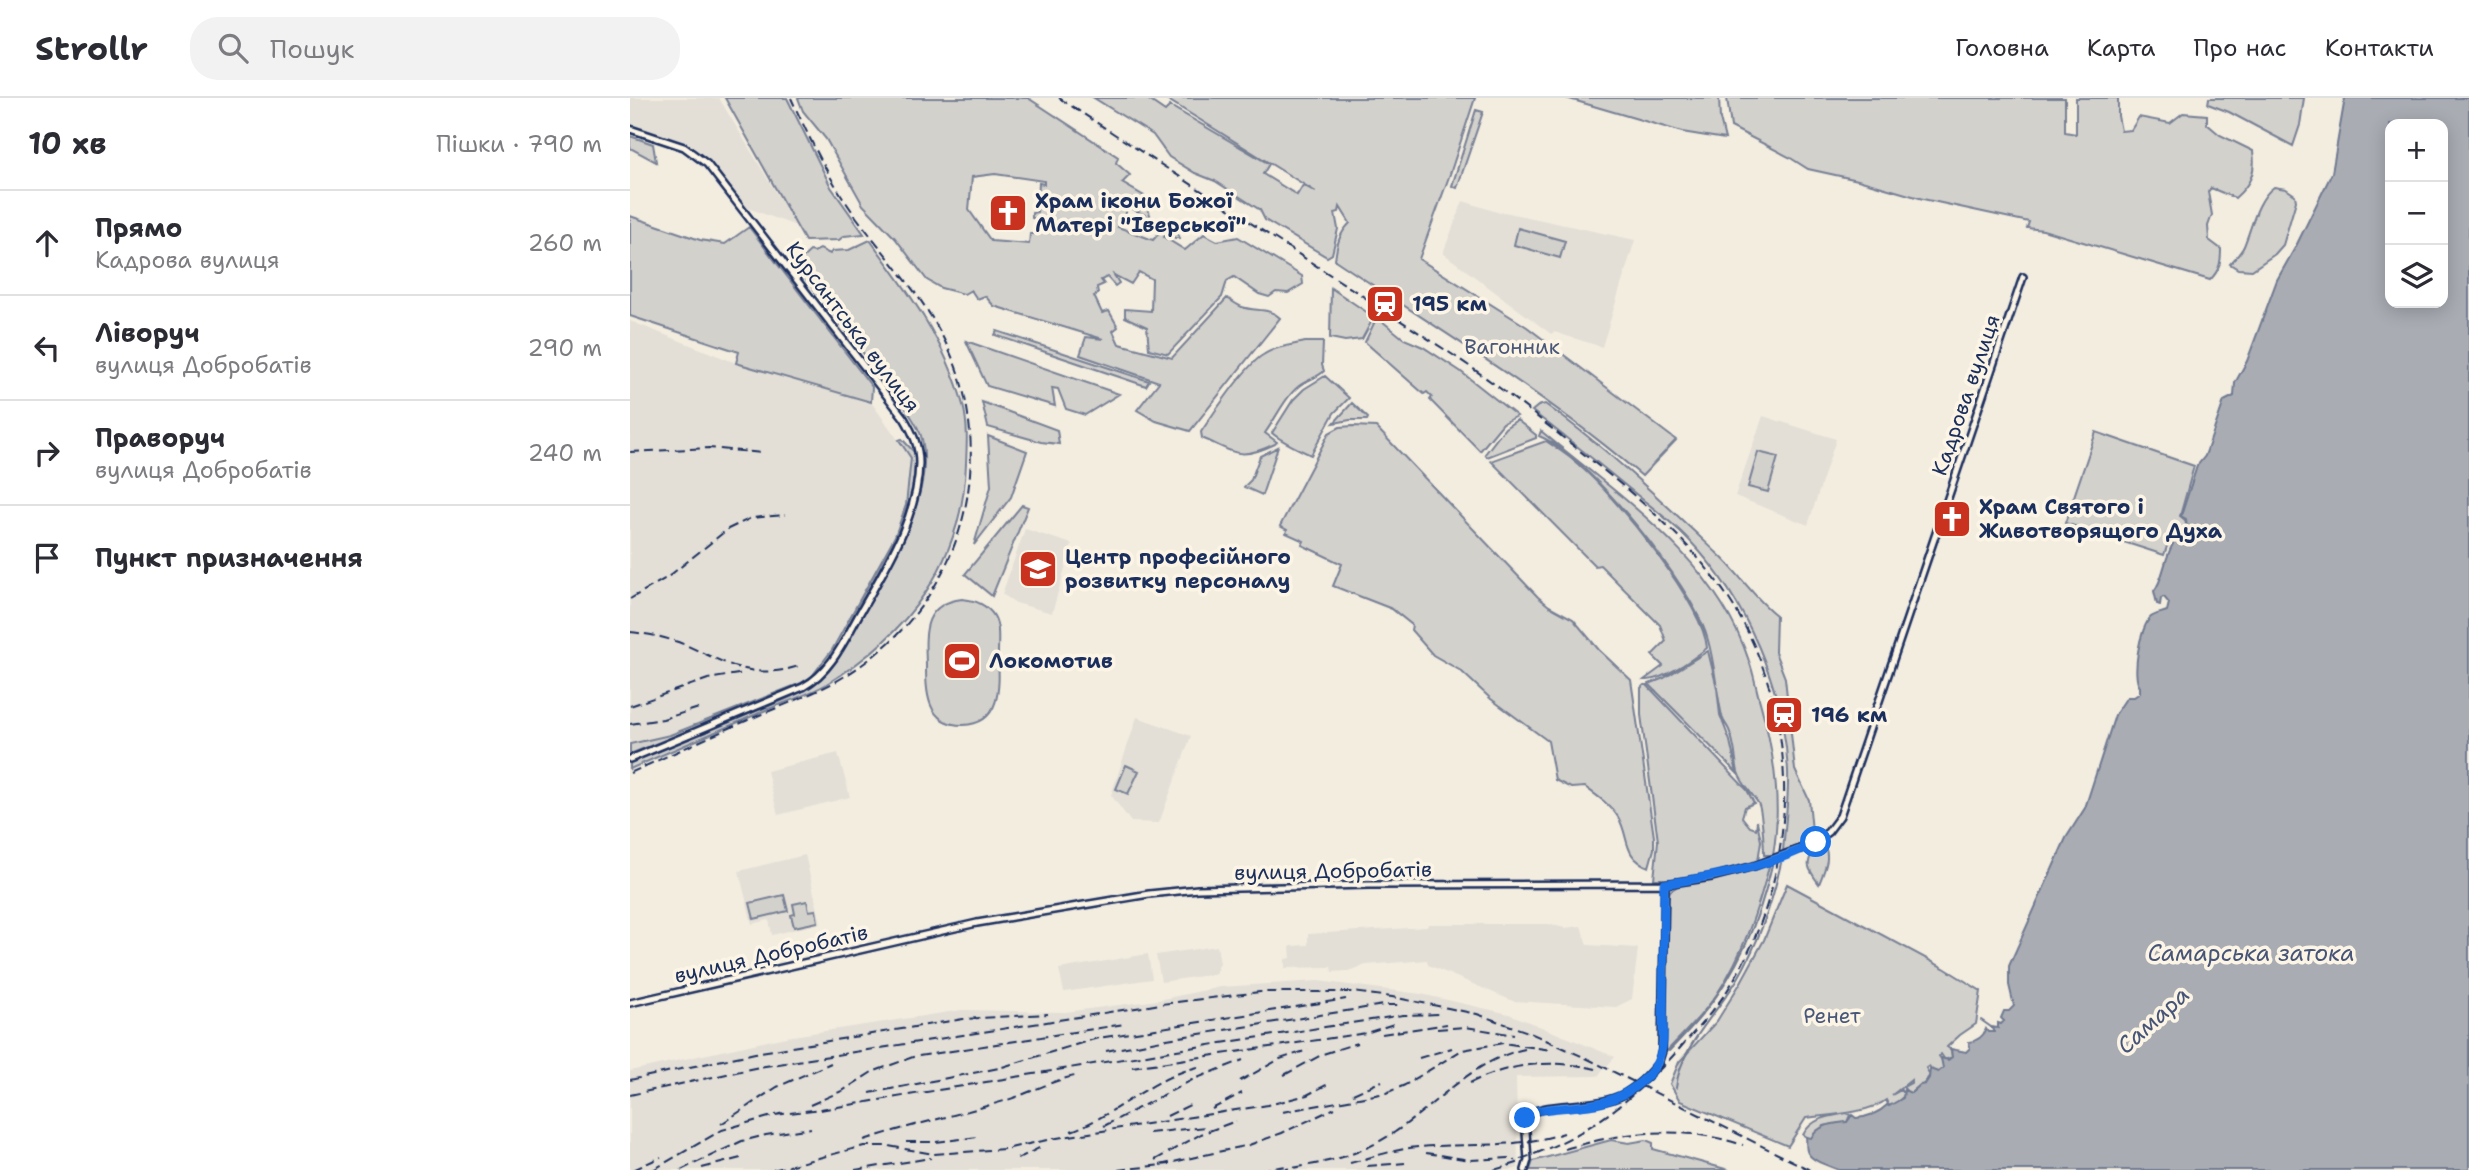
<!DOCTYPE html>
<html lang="uk">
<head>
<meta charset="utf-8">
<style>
  body { margin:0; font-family:"Shantell Sans",sans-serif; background:#f2f2f3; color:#2b2b33 }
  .controls { position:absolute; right:21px; top:21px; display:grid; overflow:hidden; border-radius:14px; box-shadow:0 4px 18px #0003 }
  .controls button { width:63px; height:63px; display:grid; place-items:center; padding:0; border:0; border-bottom:2px solid #e1e1e2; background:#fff; color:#2b2b33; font:35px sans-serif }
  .stop { position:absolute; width:21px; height:21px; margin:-16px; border:5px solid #1a73e8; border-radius:50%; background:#fff }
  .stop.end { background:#1a73e8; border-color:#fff; box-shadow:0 2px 7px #0008 }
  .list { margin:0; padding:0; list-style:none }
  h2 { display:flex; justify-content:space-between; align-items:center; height:91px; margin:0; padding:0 28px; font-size:30px }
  h2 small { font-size:23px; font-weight:400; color:#7c7c81 }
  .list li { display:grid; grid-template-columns:46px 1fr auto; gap:21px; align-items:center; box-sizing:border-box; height:105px; padding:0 28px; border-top:2px solid #e1e1e2 }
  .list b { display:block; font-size:26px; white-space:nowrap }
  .list p { margin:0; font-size:23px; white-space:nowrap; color:#7c7c81 }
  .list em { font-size:23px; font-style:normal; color:#7c7c81 }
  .icon { flex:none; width:38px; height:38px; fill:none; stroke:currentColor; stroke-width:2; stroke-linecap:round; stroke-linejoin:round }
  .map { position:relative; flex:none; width:1839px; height:1072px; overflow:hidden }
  header { display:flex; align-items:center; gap:42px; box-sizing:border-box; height:98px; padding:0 35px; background:#fff; border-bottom:2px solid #e1e1e2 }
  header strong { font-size:33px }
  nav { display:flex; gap:38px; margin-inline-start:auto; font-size:24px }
  .search { width:490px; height:63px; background:#f2f2f3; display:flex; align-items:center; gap:18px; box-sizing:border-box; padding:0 24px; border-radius:28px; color:#7c7c81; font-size:26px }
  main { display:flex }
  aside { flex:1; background:#fff }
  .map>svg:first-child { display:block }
  .built { fill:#e3dfd6 }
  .green { fill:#d3d1cc; stroke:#778095; stroke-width:2; fill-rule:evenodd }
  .water { fill:#a9acb3; stroke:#707a91; stroke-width:2; fill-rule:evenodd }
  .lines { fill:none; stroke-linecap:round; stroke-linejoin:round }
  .stream { stroke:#707a91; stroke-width:2 }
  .tertiary-casing { stroke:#1b2f5e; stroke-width:10 }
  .tertiary { stroke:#fcf5e5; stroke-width:5 }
  .rail { stroke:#1b2f5e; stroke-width:2; stroke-dasharray:10 5; stroke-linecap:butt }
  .tertiary-bridge-casing { stroke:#1b2f5e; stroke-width:10; stroke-linecap:butt }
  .tertiary-bridge { stroke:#fcf5e5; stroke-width:5 }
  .route { stroke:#1a73e8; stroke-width:9 }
  .labels { text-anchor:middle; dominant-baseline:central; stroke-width:7; stroke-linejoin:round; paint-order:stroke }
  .poi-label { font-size:21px; font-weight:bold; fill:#1b2f5e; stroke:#fcf5e5; text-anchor:start }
  .street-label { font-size:21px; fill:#1b2f5e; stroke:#fcf5e5 }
  .park-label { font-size:21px; fill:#49587a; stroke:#fcf5e5 }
  .water-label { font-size:23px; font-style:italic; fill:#465478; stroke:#fcf5e5 }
</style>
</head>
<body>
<header>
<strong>Strollr</strong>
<div class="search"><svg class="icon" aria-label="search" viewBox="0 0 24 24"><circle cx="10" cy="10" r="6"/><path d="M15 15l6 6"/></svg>Пошук</div>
<nav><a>Головна</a><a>Карта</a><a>Про нас</a><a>Контакти</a></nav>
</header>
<main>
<aside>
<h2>10 хв<small>Пішки · 790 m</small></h2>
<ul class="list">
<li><svg class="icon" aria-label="ahead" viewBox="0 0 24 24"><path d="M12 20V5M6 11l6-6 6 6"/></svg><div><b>Прямо</b><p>Кадрова вулиця</p></div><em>260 m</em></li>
<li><svg class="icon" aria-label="left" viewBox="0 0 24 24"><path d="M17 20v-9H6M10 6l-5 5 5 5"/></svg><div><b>Ліворуч</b><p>вулиця Добробатів</p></div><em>290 m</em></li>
<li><svg class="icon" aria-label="right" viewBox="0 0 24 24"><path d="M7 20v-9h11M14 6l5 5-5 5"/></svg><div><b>Праворуч</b><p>вулиця Добробатів</p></div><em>240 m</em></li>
<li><svg class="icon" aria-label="arrive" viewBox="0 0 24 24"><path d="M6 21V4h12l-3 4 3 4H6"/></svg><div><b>Пункт призначення</b></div></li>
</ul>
</aside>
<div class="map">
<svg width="1839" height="1072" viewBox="0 0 1839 1072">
  <rect width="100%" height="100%" fill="#f3ede0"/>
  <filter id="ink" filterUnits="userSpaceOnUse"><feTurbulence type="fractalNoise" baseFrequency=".0143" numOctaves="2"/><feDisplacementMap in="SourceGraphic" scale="14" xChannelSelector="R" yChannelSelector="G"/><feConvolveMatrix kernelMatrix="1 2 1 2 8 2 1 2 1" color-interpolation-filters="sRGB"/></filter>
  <g filter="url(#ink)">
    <path class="built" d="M0 0H89L166 128 118 110 73 58 32 38 0 30Z
      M833 103 870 115 874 114 1005 142 972 249 924 234 921 236 813 155Z
      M0 223 106 265 241 304 281 360 276 407 265 438 202 552 182 578 171 585 40 637 0 646Z
      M1133 318 1206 341 1178 427 1105 398Z
      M395 431 442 446 422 515 386 505 372 496Z
      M507 619 561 638 529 725 501 724 481 697Z
      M208 655 220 699 148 717 137 673Z
      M175 757 191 825 142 837 139 822 122 826 109 773Z
      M798 826H918L935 830 951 828 957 847 1008 850 1002 901 986 909 883 903 798 867 797 862 736 867 718 873 702 874 701 869 655 870V861L661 860 660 848 678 847V836L797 829Z
      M587 848 590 865 585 876 531 884 526 857Z
      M518 856 522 881 434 894 429 871Z
      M688 883 791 896 879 916 985 959 968 978 886 979 888 1070 882 1072H0V973L156 939 332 912 435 914 528 902 590 889Z"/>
    <path class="green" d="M95 0H157L201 89 234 136 214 138 209 142 175 143Z
      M168 0H398L488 59 486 65 500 77 492 85 514 98 521 120 496 108V118L488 129 523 142 537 126 547 125 550 130 545 133 550 140H545L537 136 534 139 555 152 574 136 587 143 608 139 672 178 673 186 658 195 646 194 639 199 629 196 604 179 597 183 592 199 538 256 519 251 517 229 495 219V211L521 213 522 181 509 174 501 186 484 177 489 185 485 188 477 179 471 182 474 186 467 189 468 196 464 198 472 215 479 213 488 229 483 233 489 246 542 260 597 200C602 203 607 207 612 209 625 214 639 209 650 220L560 333 526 323 507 312 529 284 450 257 456 239 473 241 364 208 355 198 347 201 341 192 334 196 311 190 297 182 265 140 233 107 196 41 173 13ZM365 76 414 83V86L409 85 407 114 402 115V120L406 121 405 136H400L399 146 361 143 339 112 342 79Z
      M464 0H516L535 13 540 8 639 66 633 76 667 97 673 87 686 94 535 0H845L820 76 789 161 897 229 1046 342 1012 378C917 296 809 232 705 162 707 146 709 136 720 125L710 109 709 114 705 115 708 131 702 156 697 159 635 122 630 112 585 83 565 75 539 59 523 37Z
      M936 0H1089L1090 21 1095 41 1052 34Z
      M1097 0H1435V34L1446 36V0H1488V18L1491 33 1501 32 1509 19 1540 25 1553 15 1577 17V26L1590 37 1623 53C1626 74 1621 86 1605 100L1581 90 1578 94 1582 117 1578 128 1579 142 1591 151C1591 164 1590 172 1580 182L1413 132 1397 130 1399 124 1293 101 1228 82 1178 71 1159 59 1101 29Z
      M1579 0H1674L1670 27 1663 48 1599 14 1578 6Z
      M846 12 853 14 827 90 822 88Z
      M0 38 23 46 26 64 0 50Z
      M1644 89 1656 91 1665 97 1666 103 1653 147 1645 156 1622 172 1608 171 1600 166C1605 160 1611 155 1614 148 1622 129 1627 101 1644 89Z
      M0 118 70 142 95 146 119 129 242 289 241 304 106 265 109 254 0 218Z
      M888 130 935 143 930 160 884 147Z
      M240 142C278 193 316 244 333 307 338 326 337 345 336 365 333 464 278 537 195 587 177 597 156 604 136 612 91 632 45 651 0 671V665C40 649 79 633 119 616 141 607 166 599 186 585 208 569 215 546 228 524 256 478 305 398 292 341 288 323 271 308 265 290L255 283 165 167 180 153 184 154 190 151 200 156 202 153 219 152Z
      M701 190 744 219 732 241 715 243 700 240Z
      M747 219 774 241 793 249 830 273 887 318 873 325 850 353 800 302 802 299 797 294 794 296 735 244Z
      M367 233 519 283 516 288 365 237Z
      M336 243 489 296 455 317 436 311 428 291 422 290 425 308 357 288Z
      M675 244H693L692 267 694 273C687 280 677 282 669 288 655 299 646 320 635 335L647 344 645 346C609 363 607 355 572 340L571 334C582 317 617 266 633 257 645 249 661 247 675 244Z
      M695 278 719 300 704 315 681 357C668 351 651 343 642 335L663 302 674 291Z
      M352 304 427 332 429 346 411 344 358 329Z
      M722 305 738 320 737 322H720L704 325Z
      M915 306C977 350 1032 403 1087 455 1108 474 1124 500 1146 517L1145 554 1155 580 1165 672 1179 702 1183 743 1153 753C1155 727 1159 700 1158 673 1154 591 1117 502 1059 442 1043 425 1024 411 1007 397 972 368 937 340 902 313L908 308Z
      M887 322 906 337V340L857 359 855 356 875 330Z
      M723 328 746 329 908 499 919 508 943 521 969 552 1001 582 1024 739V751L1019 769C992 759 1000 739 988 719 981 707 967 698 955 689L941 690 925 682 918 643 861 601 831 573 803 557 781 532 782 527 762 511 703 488 712 466 672 447 674 443 656 435 657 432 650 428 699 335 710 329Z
      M911 333C989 398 1086 461 1119 563 1124 576 1126 591 1130 604 1144 653 1152 706 1143 757H1134C1134 748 1132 711 1128 705 1122 695 1111 685 1108 674 1105 660 1105 645 1099 632 1097 627 1093 624 1092 618 1086 592 1085 565 1077 539 1062 488 959 358 909 338Z
      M1466 334 1564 368 1550 418 1555 422 1557 431 1549 436 1542 434 1534 457 1435 425Z
      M358 338 397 353 381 399 344 447 361 388Z
      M272 341 285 355C287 408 260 452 235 497 222 519 211 542 199 564L175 586 0 656V646L40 637 171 585 182 578 202 552 265 438 276 407 281 360 269 342Z
      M916 343C928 351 941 359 951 369 986 399 1073 506 1077 550 1063 561 1031 584 1014 582L1033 568 1022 557 1036 543 1030 527 970 467 965 468 861 363Z
      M648 349 632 397 614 389 621 382 630 358Z
      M1128 354 1148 359 1138 394 1118 389Z
      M392 407 398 409 362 498 335 476Z
      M332 501C345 502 357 507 364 518 370 529 368 543 368 555 369 583 374 626 333 627 296 627 296 593 296 566 295 535 292 506 332 501Z
      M1078 553 1087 590 1090 617 1100 643 1107 675 1019 586 1034 580Z
      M1014 587H1017L1117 692 1124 705 1115 709 1112 719 1120 729 1126 731 1127 723 1131 743 1128 763 1123 767 1064 781H1024L1028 743 1011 617V590Z
      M496 667 509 673 498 696 486 691Z
      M1193 746C1202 758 1194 773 1189 786 1177 769 1175 767 1185 749Z
      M1140 765C1128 811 1113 857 1087 896 1072 918 1053 936 1036 954L1037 803 1040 793 1048 788 1107 777Z
      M1157 786 1314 870 1351 893 1346 926 1330 937 1317 949 1321 952 1322 959 1315 962 1311 956 1309 958 1314 965 1313 970 1309 974H1304L1299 968 1296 970 1300 977 1292 988 1290 987 1281 995H1278L1273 989 1281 985V982L1262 997 1271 992 1275 997 1265 1006 1259 1008 1256 1002C1240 1015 1197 1017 1176 1020L1158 1048 1050 1003 1040 986 1049 964 1087 923 1111 884 1134 842Z
      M154 797 158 813 124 821 120 805Z
      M177 803 179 813 186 812 188 824 164 829 161 817 165 816 163 806Z
      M1217 1015 1220 1017 1217 1024 1194 1028 1181 1041 1173 1037C1181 1020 1200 1018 1217 1015Z
      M981 1042 999 1045 1016 1042 1023 1045V1051L1099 1072H900L903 1063Z"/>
    <path class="water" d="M1715 0H1839V1072H1209C1200 1068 1183 1064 1178 1055 1175 1051 1177 1043 1176 1039L1181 1040C1189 1026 1202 1026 1217 1024L1222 1017 1226 1020C1237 1019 1249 1015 1257 1007L1259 1008 1273 1000 1274 992 1281 995 1290 987 1295 986 1299 980 1300 971 1308 974 1313 970 1311 960 1318 962 1322 959 1321 951 1336 954 1340 950 1339 944C1346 943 1353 939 1356 931L1358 934H1364L1361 929 1368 930V925L1371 926 1374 923 1371 920 1374 913H1379L1384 908 1379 887V868L1436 740 1455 710 1485 617 1497 599H1504L1510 595V589C1501 579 1510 528 1521 519 1525 516 1532 515 1537 513L1539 505 1534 499 1531 500 1530 507 1527 506 1524 493C1533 483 1534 461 1543 446L1541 441 1543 435 1549 438 1557 432 1556 421 1551 418 1567 368 1575 358 1594 303 1604 298 1605 285 1617 263 1647 182 1666 148 1702 75ZM1760 26H1813V205H1760Z"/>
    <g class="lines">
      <path class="stream" d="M1351 922 1361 929
        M1039 953C1051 940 1064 928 1075 913 1109 871 1130 820 1142 767
        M1046 990C1050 949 1086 916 1107 882 1128 846 1142 806 1151 765"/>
      <g class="tertiary-casing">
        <path id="tertiary" d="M0 31 54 49 77 66 274 320C283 335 289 348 289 365 288 419 256 469 231 513 215 541 202 573 173 589L0 661
          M0 905 347 825 519 796 568 791 739 787 1035 786 1082 779 1124 768 1180 747 1198 734 1210 718 1393 179
          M1014 981 1028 966 1032 953 1035 786
          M895 1072 898 1062 895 1020C911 1000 972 1015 1002 991"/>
      </g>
      <use href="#tertiary" class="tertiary"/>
      <path class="rail" d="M429 0 817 253C863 283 906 318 950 353 1008 400 1064 444 1104 509 1172 621 1170 770 1103 883 1089 908 1069 928 1050 950 1003 1003 952 1042 884 1063
        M0 354 79 350 132 355
        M0 501 38 479 98 431 121 420 155 417
        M0 534C20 536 39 540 58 548 100 567 124 583 172 567
        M0 608 78 581 114 575
        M0 626 33 621 72 609
        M0 675C42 656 83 637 125 619 151 608 178 598 203 585 276 545 326 476 338 394 345 345 339 294 318 250 296 201 259 163 227 120 200 83 180 42 161 0
        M807 931 836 929 884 937
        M752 936 817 926
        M476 953 537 941 754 907H770
        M789 960 822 950
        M502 969 736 935 764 926
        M654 977 693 956 727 945
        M0 982 125 955 333 921 418 916
        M610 983 650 961 678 952
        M840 985C880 965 923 961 966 971
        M240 995 369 970 468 940 716 901
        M723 996 752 983
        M0 997 129 969 531 906 630 894H722L762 899 818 910 847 916 898 934 958 961 1180 1072
        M180 1007 214 992 242 974 283 959 495 926
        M582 1011 612 995
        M190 1012 540 953 773 917 812 916
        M652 1014 756 995 775 987 832 952 873 945 921 952
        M145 1017 197 1010
        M537 1018 562 1006
        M91 1026 147 989 201 965
        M474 1028 562 982 613 962
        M441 1033C486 1017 521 980 568 969
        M519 1035 575 1029
        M234 1042C280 1027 327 1017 374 1003 398 996 420 983 445 978
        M276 1044H306L348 1039
        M935 1051C995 1033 1052 1027 1113 1047
        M796 1055 840 1062 879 1060
        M387 1061 413 1048
        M525 1062 571 1036 606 1023
        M720 1065C743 1059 765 1051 789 1049 838 1045 886 1051 934 1035
        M530 1067 619 1047 652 1035 705 1010
        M737 1068 775 1065
        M72 1070 115 1059
        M3 1072 31 1059
        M23 1072 92 1032 153 1015
        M51 1072 112 1043 136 1037 181 1030
        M143 1072 234 1048H258L304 1056 375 1051 427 1040 638 1007 677 997 700 985
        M225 1072 301 1060
        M488 1072 540 1066
        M630 1072 656 1068
        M649 1072C694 1065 725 1060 765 1034 808 1005 843 962 895 951
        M864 1072 894 1063"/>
      <g class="tertiary-bridge-casing">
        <path id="tertiary-bridge" d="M1002 991 1014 981"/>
      </g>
      <use href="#tertiary-bridge" class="tertiary-bridge"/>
    </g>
  </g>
  <g class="lines" filter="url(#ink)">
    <path class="route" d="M895 1020 904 1013C945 1006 977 1013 1011 984 1025 972 1031 961 1033 943L1034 786C1085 778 1140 769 1186 744"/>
  </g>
  <defs>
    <g id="church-square" transform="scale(2.0125)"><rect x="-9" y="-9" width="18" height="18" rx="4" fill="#c8321e" stroke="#fcf5e5"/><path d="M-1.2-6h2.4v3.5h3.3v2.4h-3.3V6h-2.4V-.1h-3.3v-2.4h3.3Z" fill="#fff"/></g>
    <g id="station-square" transform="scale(2.0125)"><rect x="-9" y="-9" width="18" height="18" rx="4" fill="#c8321e" stroke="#fcf5e5"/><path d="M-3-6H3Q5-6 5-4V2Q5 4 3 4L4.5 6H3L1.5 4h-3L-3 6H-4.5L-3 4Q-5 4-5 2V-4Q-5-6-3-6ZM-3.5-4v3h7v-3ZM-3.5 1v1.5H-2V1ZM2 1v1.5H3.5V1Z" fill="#fff"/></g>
    <g id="university-square" transform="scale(2.0125)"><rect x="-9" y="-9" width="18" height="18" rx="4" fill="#c8321e" stroke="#fcf5e5"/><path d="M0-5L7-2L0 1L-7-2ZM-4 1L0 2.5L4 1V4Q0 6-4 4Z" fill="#fff"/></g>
    <g id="stadium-square" transform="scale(2.0125)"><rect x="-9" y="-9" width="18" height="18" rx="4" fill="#c8321e" stroke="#fcf5e5"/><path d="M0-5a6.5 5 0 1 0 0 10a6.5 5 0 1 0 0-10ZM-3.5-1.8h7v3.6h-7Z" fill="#fff"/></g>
  </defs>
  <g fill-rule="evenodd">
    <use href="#church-square" x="378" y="115"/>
    <use href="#station-square" x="755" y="206"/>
    <use href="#church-square" x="1322" y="421"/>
    <use href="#university-square" x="408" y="471"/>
    <use href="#stadium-square" x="332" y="563"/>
    <use href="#station-square" x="1154" y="617"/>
  </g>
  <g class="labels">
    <g class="poi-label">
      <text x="405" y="103">Храм ікони Божої<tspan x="405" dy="24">Матері "Іверської"</tspan></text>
      <text x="782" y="206">195 км</text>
      <text x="1349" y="409">Храм Святого і<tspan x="1349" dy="24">Животворящого Духа</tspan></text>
      <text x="435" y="459">Центр професійного<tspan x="435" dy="24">розвитку персоналу</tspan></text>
      <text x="359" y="563">Локомотив</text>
      <text x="1181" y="617">196 км</text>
    </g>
    <g class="street-label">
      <text transform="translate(223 229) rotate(53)">Курсантська вулиця</text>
      <text transform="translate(1336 297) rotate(-71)">Кадрова вулиця</text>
      <text transform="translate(703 773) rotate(-1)">вулиця Добробатів</text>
      <text transform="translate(141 856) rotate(-13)">вулиця Добробатів</text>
    </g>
    <g class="park-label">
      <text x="882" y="249">Вагонник</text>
      <text x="1202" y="918">Ренет</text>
    </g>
    <g class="water-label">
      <text x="1621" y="855">Самарська затока</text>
      <text transform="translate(1523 922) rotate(-42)">Самара</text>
    </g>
  </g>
</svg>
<div class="controls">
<button>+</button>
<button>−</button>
<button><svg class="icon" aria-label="layers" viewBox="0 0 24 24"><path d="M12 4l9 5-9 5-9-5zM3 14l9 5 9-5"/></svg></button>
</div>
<div class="stop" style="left:1186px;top:744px"></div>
<div class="stop end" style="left:895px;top:1020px"></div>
</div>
</main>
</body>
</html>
